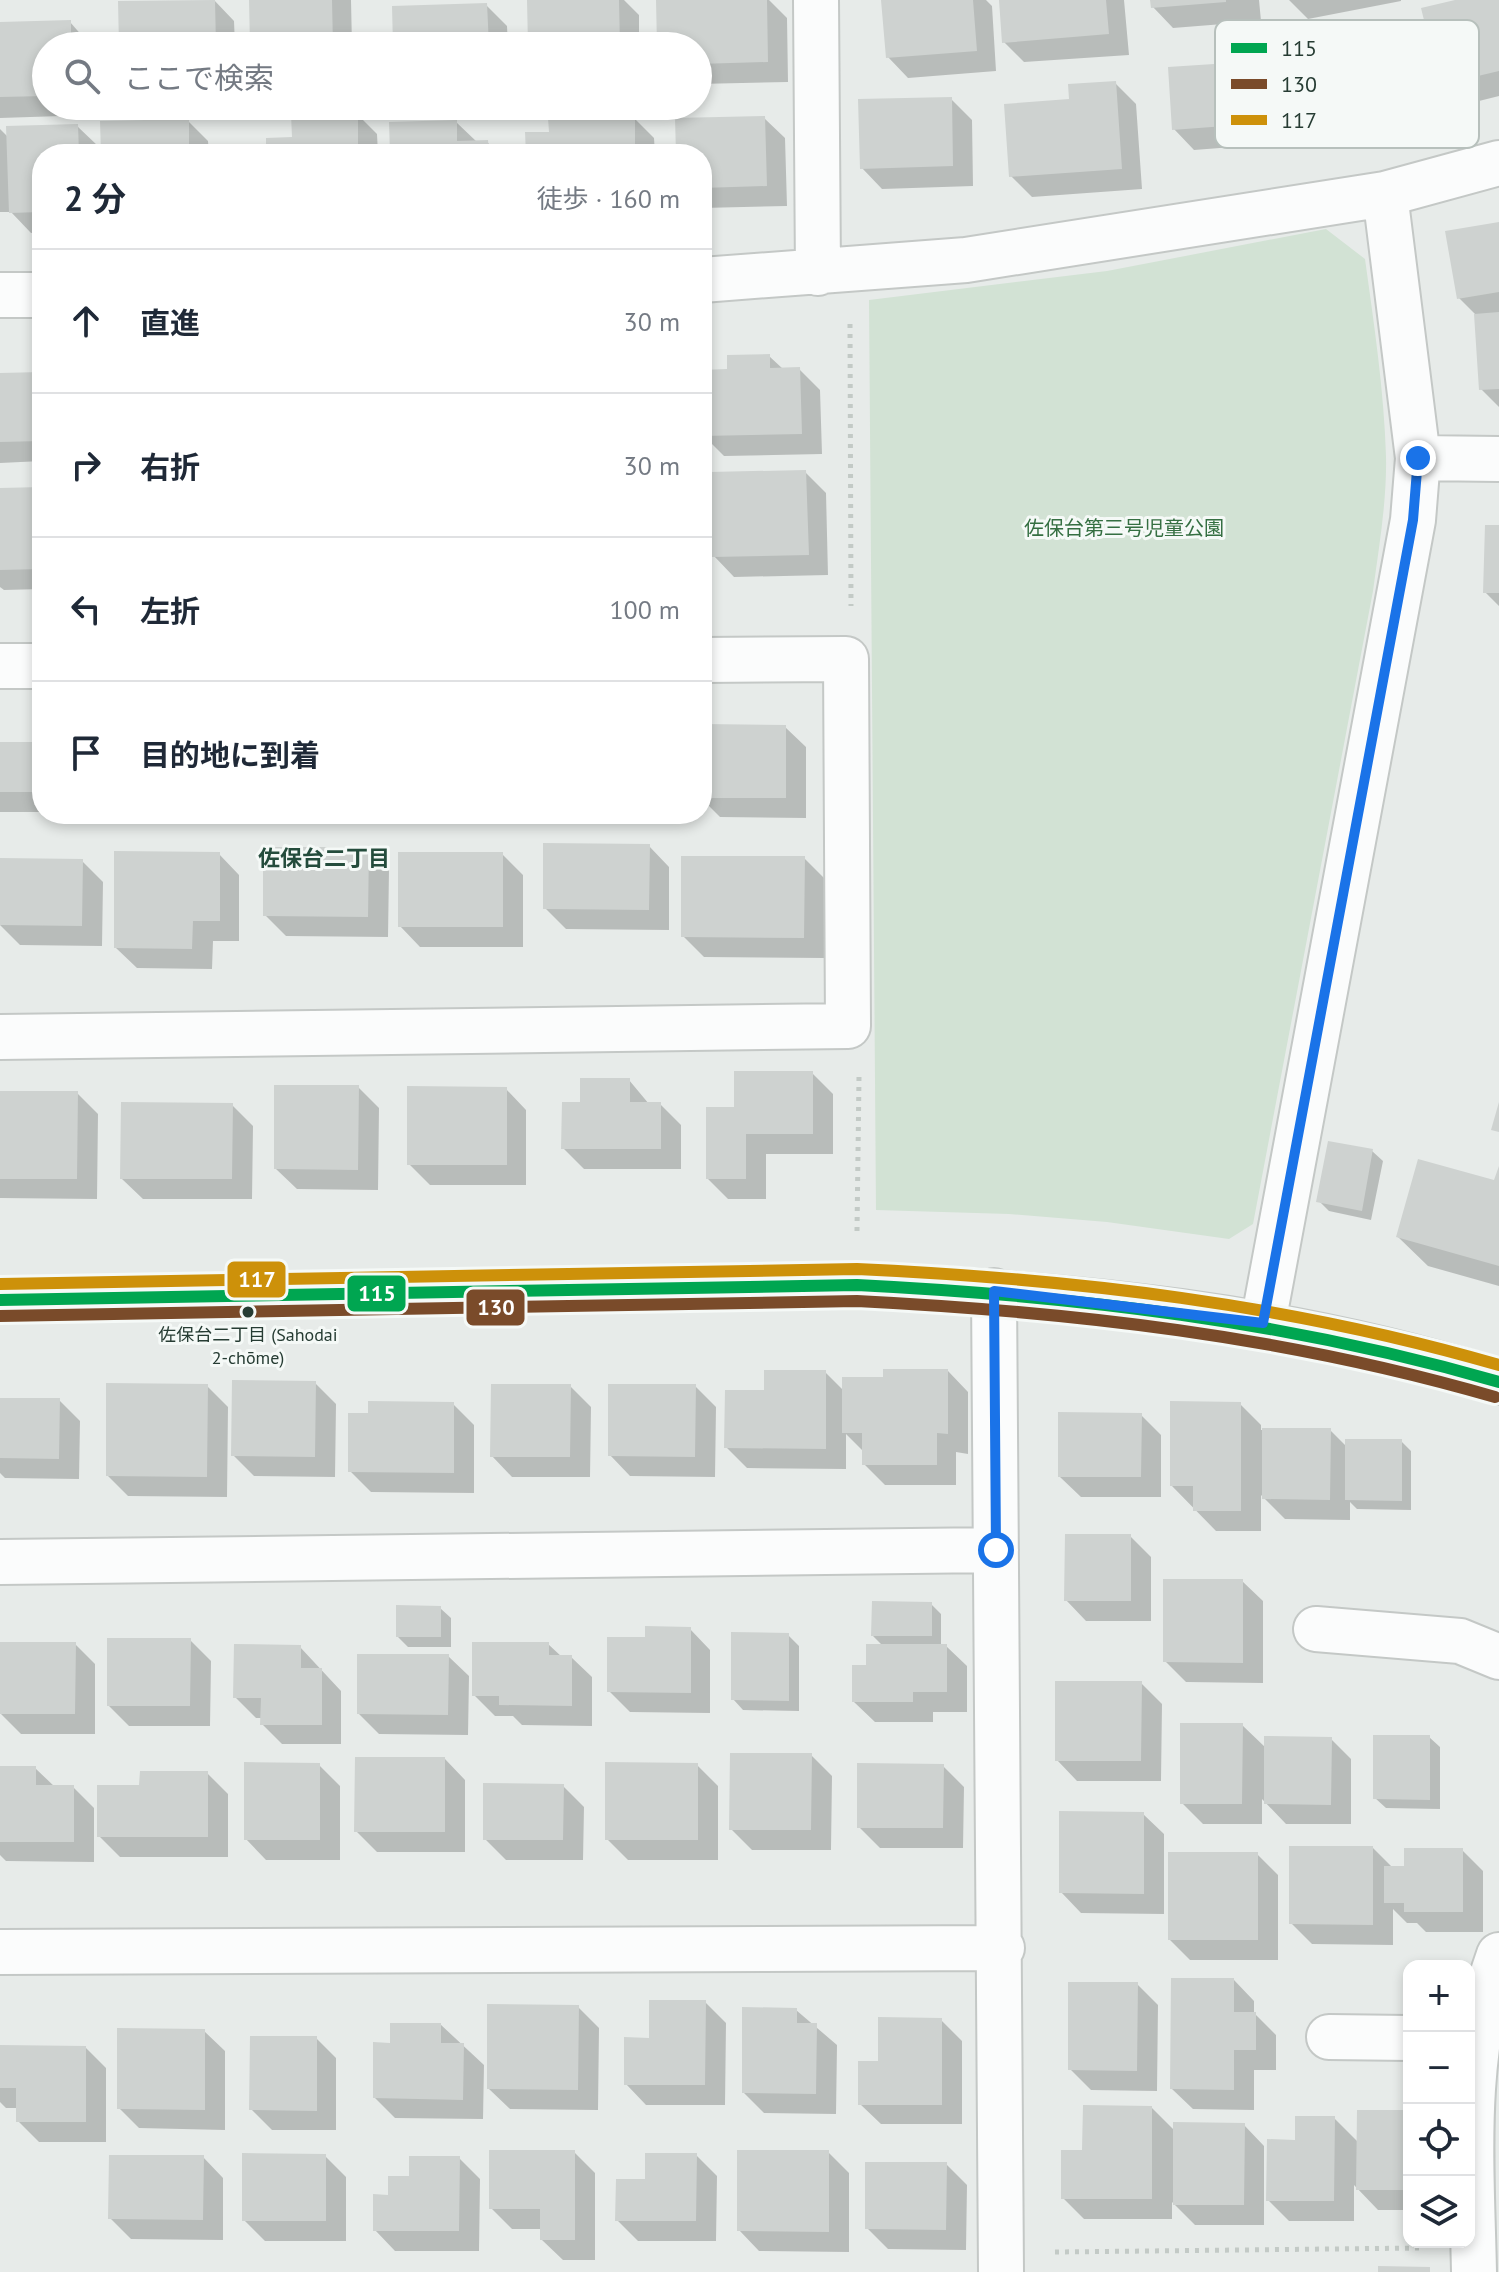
<!DOCTYPE html>
<html lang="ja">
<head>
<meta charset="utf-8">
<style>
  body { margin:0; font-family:"PT Sans","Noto Sans JP",sans-serif; background:#f2f2f3; color:#1f2937 }
  .controls { position:absolute; right:24px; bottom:24px; display:grid; overflow:hidden; border-radius:16px; box-shadow:0 4px 12px #0003 }
  .controls button { width:72px; height:72px; display:grid; place-items:center; padding:0; border:0; border-bottom:2px solid #e0e1e3; background:#fff; color:#1f2937; font:40px sans-serif }
  .stop { position:absolute; width:24px; height:24px; margin:-18px; border:6px solid #1a73e8; border-radius:50%; background:#fff }
  .stop.end { background:#1a73e8; border-color:#fff; box-shadow:0 2px 8px #0008 }
  .list { margin:0; padding:0; list-style:none }
  h2 { display:flex; justify-content:space-between; align-items:center; height:104px; margin:0; padding:0 32px; font-size:34px }
  h2 small { font-size:26px; font-weight:400; color:#747a83 }
  .list li { display:grid; grid-template-columns:52px 1fr auto; gap:24px; align-items:center; box-sizing:border-box; height:144px; padding:0 32px; border-top:2px solid #e0e1e3 }
  .list b { display:block; font-size:30px; white-space:nowrap }
  .list em { font-size:26px; font-style:normal; color:#747a83 }
  .icon { flex:none; width:44px; height:44px; fill:none; stroke:currentColor; stroke-width:2; stroke-linecap:round; stroke-linejoin:round }
  .map { position:relative; flex:none; width:1499px; height:2272px; overflow:hidden }
  .search { position:absolute; background:#fff; box-shadow:0 4px 12px #0003; left:32px; top:32px; width:680px; height:88px; display:flex; align-items:center; gap:20px; box-sizing:border-box; padding:0 28px; border-radius:44px; color:#747a83; font-size:30px }
  .panel { position:absolute; background:#fff; box-shadow:0 4px 12px #0003; left:32px; top:144px; width:680px; height:680px; border-radius:32px }
  .map>svg:first-child { display:block }
  .green { fill:#d2e2d4 }
  .shadow { fill:#0003 }
  .building { fill:#ced2d0 }
  .lines { fill:none; stroke-linecap:round; stroke-linejoin:round }
  .minor-casing { stroke:#c4c8c6; stroke-width:48 }
  .path { stroke:#c3cac6; stroke-width:5; stroke-dasharray:4 6; stroke-linecap:butt }
  .minor { stroke:#fbfcfc; stroke-width:44 }
  .bus-1-casing { stroke:#f5f9f7; stroke-width:18 }
  .bus-2-casing { stroke:#f5f9f7; stroke-width:18 }
  .bus-3-casing { stroke:#f5f9f7; stroke-width:18 }
  .bus-1 { stroke:#00a651; stroke-width:12 }
  .bus-2 { stroke:#7a4b2a; stroke-width:12 }
  .bus-3 { stroke:#cd910a; stroke-width:12 }
  .route { stroke:#1a73e8; stroke-width:10 }
  .bus-dot { fill:#263c33; stroke:#f5f9f7; stroke-width:3 }
  .labels { text-anchor:middle; dominant-baseline:central; stroke-width:6; stroke-linejoin:round; paint-order:stroke }
  .bus-label { font-size:18px; fill:#263c33; stroke:#f5f9f7 }
  .park-label { font-size:20px; fill:#356f42; stroke:#f5f9f7 }
  .neighbourhood-label { font-size:22px; font-weight:bold; fill:#244c3c; stroke:#f5f9f7 }
  .key { fill:#f5f9f7; stroke:#b7c0bc; stroke-width:2 }
  .key-label { font-size:22px; fill:#263c33 }
  .line-badge { stroke:#f5f9f7; stroke-width:3 }
  .badge-label { font-size:22px; text-anchor:middle; font-weight:bold; fill:#fff }
</style>
</head>
<body>
<div class="map">
<svg width="1499" height="2272" viewBox="0 0 1499 2272">
  <rect width="100%" height="100%" fill="#e7ebe9"/>
  <path class="green" d="M1326 229 1365 259C1374 324 1384 390 1386 456 1387 501 1379 546 1373 591L1253 1224 1229 1239 1107 1222 1009 1214 876 1210 869 300 1107 271Z"/>
  <path class="shadow" d="M214 0 234 21 235 46H121Z
    M251 0H351L352 46H252Z
    M529 0H624L639 15V46H530Z
    M658 0H769L787 18 788 82 698 84V46H659Z
    M883 0H986L992 6 996 71 908 78 888 57Z
    M1001 0H1124L1129 55 1024 62 1004 42Z
    M1152 0H1259L1261 21 1173 28 1153 7Z
    M1289 0H1401V1L1308 19Z
    M1463 0H1499V96L1463 105 1442 84Z
    M486 5 507 26 508 46H395Z
    M70 22 91 46H46V106H92V115L0 118V24Z
    M1259 63 1280 84 1284 143 1194 150 1174 129Z
    M1115 83 1136 104 1142 189 1032 197 1011 176 1071 101Z
    M951 99 972 120 973 186 882 189 862 168Z
    M413 106H510V108L417 110Z
    M357 114 377 134 378 154H268L294 139Z
    M634 118 654 138 655 154H528Z
    M764 118 785 138 787 206 702 208V154H678Z
    M188 121 208 141 209 154H103Z
    M456 122 477 142H487L499 154H392Z
    M77 126 98 146V154H42V232L31 233 11 212H0V129L8 137Z
    M1499 224V407L1481 389 1476 315 1459 298Z
    M769 356 783 369H799L820 390 822 454 724 456 702 434V461V372L729 371Z
    M42 374V461L0 463V375Z
    M805 472 826 493 828 575 734 577 714 556Z
    M42 489V589L4 590 0 587V490Z
    M1499 527V606L1485 592Z
    M702 726 785 727 806 747V818L720 817 702 799Z
    M0 744H42V812H0Z
    M275 814H386V819L279 818Z
    M551 814H670L669 821 558 820Z
    M649 846 669 867V930L566 929 545 908Z
    M368 849 389 870 388 937 286 936 265 915Z
    M219 854 239 875V941H213L212 969 137 968 116 948Z
    M502 854 523 875V947H420L400 926Z
    M804 858 825 879 824 958 704 957 683 936Z
    M0 860 82 861 103 882 102 946 20 945 0 925Z
    M812 1073 833 1094V1154H766V1199H728L708 1179 736 1109Z
    M629 1080 649 1104H660L681 1125V1169H584L563 1148 582 1104Z
    M358 1087 379 1108 378 1190 297 1189 276 1169Z
    M506 1089 526 1110V1185H430L409 1164Z
    M0 1093H77L98 1114 97 1199 0 1198Z
    M232 1105 253 1126 252 1199H143L122 1179Z
    M1372 1151 1383 1161 1371 1220 1329 1211 1319 1201Z
    M1499 1170V1286L1428 1266 1398 1237 1495 1183Z
    M948 1371 968 1392V1454L956 1452V1485H885L864 1464V1452L846 1434V1469L747 1468 726 1447 766 1392 825 1372 844 1391 885 1379Z
    M315 1383 336 1404 335 1477 254 1476 233 1455Z
    M207 1386 228 1407 227 1497 128 1496 108 1476Z
    M570 1386 591 1407 590 1477H512L492 1456Z
    M695 1386 716 1407 715 1477 630 1476 610 1455Z
    M0 1400H59L80 1421 79 1479 5 1478 0 1473Z
    M453 1404 474 1425V1493L371 1492 350 1471 370 1415Z
    M1240 1404 1261 1425V1430H1330L1347 1447 1401 1441 1411 1451V1510L1357 1509 1350 1502V1520L1285 1519 1261 1495V1531H1216L1172 1486Z
    M1141 1415 1161 1435V1497H1081L1060 1477Z
    M1130 1536 1151 1557V1621H1086L1066 1600Z
    M1242 1581 1263 1601V1683L1186 1682 1165 1661Z
    M931 1604 941 1614V1646H946L967 1666V1712H933V1722H875L854 1702 868 1667 883 1646 873 1636Z
    M440 1608 451 1618V1647H408L398 1637Z
    M690 1629 710 1650V1713L630 1712 609 1691 647 1639Z
    M788 1635 799 1646V1711L743 1710 733 1699Z
    M190 1640 211 1661 210 1726H129L109 1706Z
    M75 1644 95 1664V1734H21L1 1714Z
    M548 1644 562 1657H571L592 1677V1726L522 1725 513 1716H495L474 1695Z
    M300 1647 341 1691V1744H282L262 1724V1718H256L235 1697Z
    M448 1656 469 1676 468 1735 379 1734 359 1714Z
    M1141 1683 1162 1704 1161 1781H1077L1057 1760Z
    M1242 1725 1266 1748 1331 1739 1351 1759V1824H1286L1262 1799V1824H1203L1182 1803Z
    M1429 1737 1440 1747V1809L1386 1808 1375 1798Z
    M811 1755 832 1776 831 1850H752L731 1829Z
    M445 1759 465 1780V1852H377L356 1831Z
    M319 1765 340 1786V1860H266L246 1839Z
    M697 1765 718 1786V1860H628L607 1839Z
    M943 1766 964 1787 963 1848H880L859 1827Z
    M0 1768H35L55 1787H73L94 1808V1862L6 1861 0 1855Z
    M207 1773 228 1794V1857H120L99 1836Z
    M563 1786 584 1807 583 1860H506L485 1839Z
    M1143 1814 1164 1834V1914L1081 1913 1061 1892Z
    M1373 1848 1393 1868H1406L1462 1850 1483 1871V1932H1426L1417 1923H1407L1393 1909V1945L1312 1944 1291 1923Z
    M1257 1854 1278 1875V1960H1190L1170 1940Z
    M1234 1980 1254 2001V2013L1276 2035V2070H1254V2110L1193 2109 1172 2089Z
    M1137 1984 1158 2005 1157 2091 1091 2090 1070 2069Z
    M705 2002 726 2023 725 2105H646L626 2084 651 2040Z
    M578 2007 599 2028 598 2110 510 2109 489 2089Z
    M796 2010 837 2045 836 2114 764 2113 744 2093Z
    M941 2020 962 2041V2124H881L860 2104Z
    M440 2024 484 2065 483 2119 395 2118 375 2098 392 2045Z
    M204 2031 225 2051V2130L139 2128 119 2108Z
    M316 2038 336 2058V2130H272L251 2109Z
    M0 2047 86 2048 106 2068V2142H39L18 2121V2108H6L0 2102Z
    M1152 2108 1175 2131 1244 2125 1264 2146V2225H1195L1172 2202V2219H1084L1063 2198 1084 2152Z
    M1409 2112V2210H1378L1354 2185V2221H1289L1268 2200 1297 2142 1334 2118 1358 2142Z
    M574 2152 595 2173V2260H563L542 2240V2229H512L491 2208Z
    M828 2152 849 2173V2252L759 2251 739 2230Z
    M696 2155 717 2176 716 2241H638L617 2220 647 2181Z
    M325 2156 346 2177V2241H265L244 2220Z
    M203 2157 223 2178V2240L131 2239 110 2218Z
    M459 2158 480 2179 479 2251H395L375 2230 411 2178Z
    M946 2164 967 2185 966 2250 888 2249 867 2228Z"/>
  <path class="building" d="M215 0 216 46H119L118 1Z
    M249 0H332L333 46H250Z
    M527 0H619L620 46H528Z
    M656 0H767L768 62 698 64V46H657Z
    M881 0H973L977 51 886 58Z
    M999 0H1106L1109 34 1002 43Z
    M1150 0H1226V2L1151 8Z
    M1455 0H1499V71L1440 85 1421 8Z
    M487 3 489 46H393L392 6Z
    M71 20V46H46V96L0 97V22Z
    M1260 61 1265 123 1172 130 1168 67Z
    M1116 81 1122 169 1009 177 1004 104 1069 99 1068 84Z
    M952 97 953 166 860 169 858 99Z
    M358 112V154H266V138L292 137 291 114Z
    M635 116V154H526L525 132H549L548 118Z
    M765 116 767 186 702 188V154H676L675 118Z
    M189 119V154H101L100 121Z
    M457 120V141L488 140 489 154H390L389 122Z
    M78 124 79 154H42V212L9 213 6 126Z
    M1499 222V292L1457 299 1445 231Z
    M1499 312V389L1479 390 1474 314Z
    M770 354V368L800 367 802 434 702 436V370L727 369V355Z
    M42 372V441L0 442V373Z
    M806 470 809 555 712 557 709 472Z
    M42 487V569L0 570V488Z
    M1485 525H1499V593H1483Z
    M702 724 786 725V798H702Z
    M0 742H42V792H0Z
    M543 843 650 844 649 910 543 909Z
    M263 847H369L368 917 263 916Z
    M114 851 220 852V921H193L192 949 114 948Z
    M398 852H503V927H398Z
    M681 856H805L804 938 681 937Z
    M0 858 83 859 82 926 0 925Z
    M734 1071H813V1134H746V1179H706V1107H734Z
    M580 1078H630V1102H661V1149H561L562 1102H580Z
    M274 1085H359L358 1170 274 1169Z
    M407 1086 507 1087V1165H407Z
    M0 1091H78L77 1179H0Z
    M121 1102 233 1103 232 1179H120Z
    M1499 1102V1132L1491 1130Z
    M1328 1141 1373 1149 1362 1211 1316 1202Z
    M1418 1159 1494 1180 1499 1166V1266L1396 1237Z
    M883 1369H948V1434L937 1433V1465H862V1433H842V1377H883Z
    M764 1370H826V1449L724 1448 725 1390H764Z
    M232 1380 316 1381 315 1457 231 1456Z
    M106 1383 208 1384 207 1477 106 1476Z
    M491 1384H571L570 1457H490Z
    M608 1384H696L695 1457 608 1456Z
    M0 1398H60L59 1459 0 1458Z
    M368 1401 454 1402V1473L348 1472V1413H368Z
    M1170 1401 1241 1402V1511H1193V1486H1170Z
    M1058 1412 1142 1413 1141 1477H1058Z
    M1262 1428H1331L1330 1500 1262 1499Z
    M1345 1439H1402V1501L1345 1500Z
    M1065 1534H1131V1601H1064Z
    M1163 1579H1243V1663L1163 1662Z
    M872 1601 932 1602V1636H871Z
    M396 1605 441 1606V1637H396Z
    M645 1626 691 1627V1693L607 1692V1637H645Z
    M731 1632 789 1633V1701L731 1700Z
    M107 1638H191L190 1706H107Z
    M0 1642H76L75 1714H0Z
    M472 1642H549V1655H572V1706L499 1705V1696H472Z
    M234 1644 301 1645V1668H322V1725H260L261 1698H233Z
    M866 1644H947V1692H913V1702H852V1665H866Z
    M357 1654H449L448 1715 357 1714Z
    M1055 1681H1142L1141 1761H1055Z
    M1180 1723H1243L1242 1804H1180Z
    M1373 1735H1430V1800L1373 1799Z
    M1264 1736 1332 1737 1331 1805 1264 1804Z
    M730 1753H812L811 1830H729Z
    M355 1757H445V1832H354Z
    M244 1762 320 1763V1840H244Z
    M605 1762 698 1763V1840H605Z
    M857 1763 944 1764 943 1828H857Z
    M0 1766H36V1785H74V1842H0Z
    M140 1771H208V1837H97V1785H139Z
    M483 1783 564 1784 563 1840H483Z
    M1059 1811 1144 1812V1894L1059 1893Z
    M1289 1846H1373V1925L1289 1924Z
    M1404 1848H1463V1912H1404V1903H1384V1866H1404Z
    M1168 1852H1258V1940H1168Z
    M1171 1978H1234V2012H1256V2050H1234V2090L1170 2089Z
    M1068 1982H1138L1137 2071 1068 2070Z
    M649 2000H706L705 2085H624V2037L649 2038Z
    M487 2004 579 2005 578 2090 487 2089Z
    M742 2007 797 2008V2023H817L816 2094 742 2093Z
    M878 2017 942 2018V2105H858V2061H878Z
    M390 2023H441V2043H464L463 2100 373 2098V2042L390 2043Z
    M117 2028 205 2029V2110L117 2109Z
    M250 2036H317V2111L249 2110Z
    M0 2045 86 2046V2122H16V2088H0Z
    M1083 2105 1152 2106V2199H1061V2150H1082Z
    M1357 2110H1409V2190H1356Z
    M1295 2116H1335L1334 2201H1266L1267 2139 1295 2140Z
    M1173 2122 1245 2123 1244 2205H1173Z
    M489 2150H575V2240H540V2209H489Z
    M737 2150H829V2232L737 2231Z
    M242 2153 326 2154V2221H242Z
    M645 2153H697L696 2221H615L616 2179H645Z
    M109 2155H204L203 2220 108 2219Z
    M409 2156H460L459 2231H373V2194L388 2195V2176H409Z
    M865 2162H947L946 2230 865 2229Z
    M1378 2266 1430 2267V2272H1378Z"/>
  <g class="lines">
    <g class="minor-casing">
      <path id="minor" d="M816 0 818 273
        M702 280 966 260 1385 194 1499 163
        M0 295H42
        M1418 458 1499 459
        M0 666H42
        M0 1037 848 1026 846 659 702 660
        M994 1291 1001 2272
        M0 1300 857 1285C1073 1294 1292 1316 1499 1382
        M1263 1323 1413 520 1418 458 1385 194
        M0 1562 996 1550
        M1316 1629 1460 1641 1499 1657
        M0 1952 1002 1948
        M1329 2037 1409 2038
        M1474 2272C1472 2167 1462 2055 1499 1955"/>
    </g>
    <path class="path" d="M850 324 851 606
      M857 1231 859 1077
      M1055 2252 1421 2248"/>
    <use href="#minor" class="minor"/>
    <g class="bus-1-casing">
      <path id="bus-1" d="M0 1300 857 1285C1076 1296 1288 1321 1499 1382"/>
    </g>
    <g class="bus-2-casing">
      <path id="bus-2" d="M0 1316 857 1301C1074 1312 1285 1336 1495 1397"/>
    </g>
    <g class="bus-3-casing">
      <path id="bus-3" d="M0 1284 857 1269C1075 1279 1289 1304 1499 1365"/>
    </g>
    <use href="#bus-1" class="bus-1"/>
    <use href="#bus-2" class="bus-2"/>
    <use href="#bus-3" class="bus-3"/>
  </g>
  <g class="lines">
    <path class="route" d="M996 1550 994 1291 1263 1323 1413 520 1418 458"/>
  </g>
  <circle class="bus-dot" cx="248" cy="1312" r="7"/>
  <g class="labels">
    <g class="bus-label">
      <text x="248" y="1334">佐保台二丁目 (Sahodai<tspan x="248" dy="23">2-chōme)</tspan></text>
    </g>
    <g class="park-label">
      <text x="1124" y="528">佐保台第三号児童公園</text>
    </g>
    <g class="neighbourhood-label">
      <text x="324" y="858">佐保台二丁目</text>
    </g>
  </g>
  <rect x="1215" y="20" width="264" height="128" rx="12" class="key"/>
  <rect x="1231" y="43" width="36" height="10" fill="#00a651"/>
  <rect x="1231" y="79" width="36" height="10" fill="#7a4b2a"/>
  <rect x="1231" y="115" width="36" height="10" fill="#cd910a"/>
  <g class="key-label">
    <text x="1281" y="56">115</text>
    <text x="1281" y="92">130</text>
    <text x="1281" y="128">117</text>
  </g>
  <g class="line-badge">
    <rect x="226" y="1260" width="61" height="39" rx="8" fill="#cd910a"/>
    <rect x="346" y="1274" width="61" height="39" rx="8" fill="#00a651"/>
    <rect x="465" y="1288" width="61" height="39" rx="8" fill="#7a4b2a"/>
  </g>
  <g class="badge-label">
    <text x="257" y="1287">117</text>
    <text x="377" y="1301">115</text>
    <text x="496" y="1315">130</text>
  </g>
</svg>
<div class="controls">
<button>+</button>
<button>−</button>
<button><svg class="icon" aria-label="locate" viewBox="0 0 24 24"><circle cx="12" cy="12" r="6"/><path d="M12 2v4M12 18v4M2 12h4M18 12h4"/></svg></button>
<button><svg class="icon" aria-label="layers" viewBox="0 0 24 24"><path d="M12 4l9 5-9 5-9-5zM3 14l9 5 9-5"/></svg></button>
</div>
<div class="stop" style="left:996px;top:1550px"></div>
<div class="stop end" style="left:1418px;top:458px"></div>
<div class="search"><svg class="icon" aria-label="search" viewBox="0 0 24 24"><circle cx="10" cy="10" r="6"/><path d="M15 15l6 6"/></svg>ここで検索</div>
<section class="panel">
<h2>2 分<small>徒歩 · 160 m</small></h2>
<ul class="list">
<li><svg class="icon" aria-label="ahead" viewBox="0 0 24 24"><path d="M12 20V5M6 11l6-6 6 6"/></svg><div><b>直進</b></div><em>30 m</em></li>
<li><svg class="icon" aria-label="right" viewBox="0 0 24 24"><path d="M7 20v-9h11M14 6l5 5-5 5"/></svg><div><b>右折</b></div><em>30 m</em></li>
<li><svg class="icon" aria-label="left" viewBox="0 0 24 24"><path d="M17 20v-9H6M10 6l-5 5 5 5"/></svg><div><b>左折</b></div><em>100 m</em></li>
<li><svg class="icon" aria-label="arrive" viewBox="0 0 24 24"><path d="M6 21V4h12l-3 4 3 4H6"/></svg><div><b>目的地に到着</b></div></li>
</ul>
</section>
</div>
</body>
</html>
